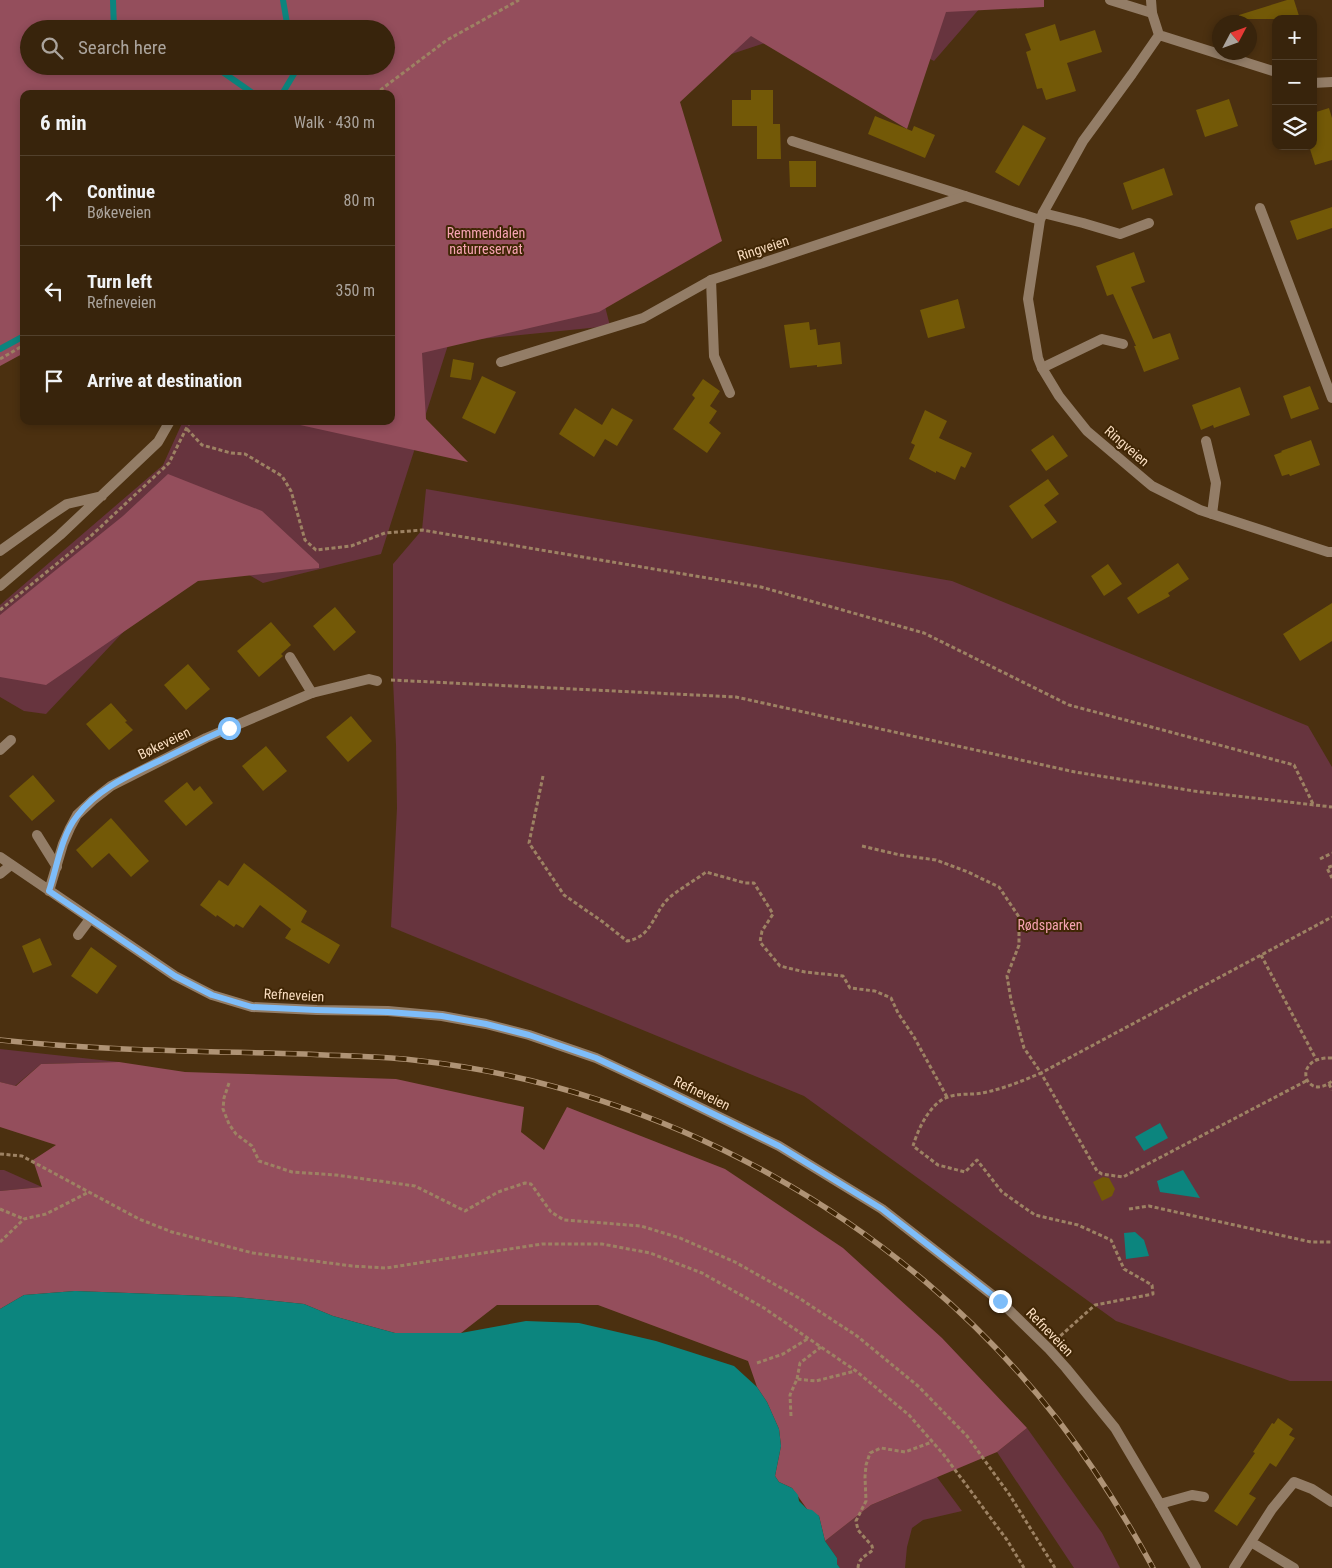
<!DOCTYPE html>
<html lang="en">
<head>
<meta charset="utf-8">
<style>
  body { margin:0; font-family:"Roboto Condensed",sans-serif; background:#43301a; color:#f1f3f6 }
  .controls { position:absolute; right:15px; top:15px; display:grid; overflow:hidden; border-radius:10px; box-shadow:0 2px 8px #0003 }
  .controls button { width:45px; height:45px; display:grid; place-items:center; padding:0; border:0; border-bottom:1px solid #52412d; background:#38240c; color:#f1f3f6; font:25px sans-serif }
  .compass { position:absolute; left:1212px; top:15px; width:45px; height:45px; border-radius:50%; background:#38240c; box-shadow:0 2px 8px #0003; rotate:49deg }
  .stop { position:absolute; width:15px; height:15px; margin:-11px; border:4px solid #7ebdf9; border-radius:50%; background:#fff }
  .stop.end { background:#7ebdf9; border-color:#fff; box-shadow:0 1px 5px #0008 }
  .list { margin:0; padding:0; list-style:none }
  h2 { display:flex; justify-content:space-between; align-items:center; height:65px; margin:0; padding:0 20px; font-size:21px }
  h2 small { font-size:16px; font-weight:400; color:#aba49d }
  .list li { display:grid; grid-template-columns:32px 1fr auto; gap:15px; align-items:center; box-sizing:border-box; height:90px; padding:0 20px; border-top:1px solid #52412d }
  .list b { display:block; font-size:19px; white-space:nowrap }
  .list p { margin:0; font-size:16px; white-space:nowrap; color:#aba49d }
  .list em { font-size:16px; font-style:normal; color:#aba49d }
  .icon { flex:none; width:28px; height:28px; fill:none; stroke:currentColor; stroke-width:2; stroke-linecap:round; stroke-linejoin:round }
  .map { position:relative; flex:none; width:1332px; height:1568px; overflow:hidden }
  .search { position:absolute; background:#38240c; box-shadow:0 2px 8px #0003; left:20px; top:20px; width:375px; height:55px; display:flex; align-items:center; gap:12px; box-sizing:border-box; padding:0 18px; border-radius:28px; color:#aba49d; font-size:19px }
  .panel { position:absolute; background:#38240c; box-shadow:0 2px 8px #0003; left:20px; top:90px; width:375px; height:335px; border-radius:10px }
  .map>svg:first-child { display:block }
  .green { fill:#67343e; fill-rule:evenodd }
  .forest { fill:#944e5c; fill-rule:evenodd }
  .water { fill:#0c857e }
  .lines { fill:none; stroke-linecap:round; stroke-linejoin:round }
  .stream { stroke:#0c857e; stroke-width:6 }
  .building { fill:#735907 }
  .path { stroke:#9d8263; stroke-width:3; stroke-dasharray:4 2.5; stroke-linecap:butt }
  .service { stroke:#937d67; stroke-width:10 }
  .minor { stroke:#937d67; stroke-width:10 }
  .rail-casing { stroke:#af9375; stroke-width:5.5 }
  .rail { stroke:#402605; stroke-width:4; stroke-dasharray:11; stroke-linecap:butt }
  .route { stroke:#7ebdf9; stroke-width:6 }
  .labels { text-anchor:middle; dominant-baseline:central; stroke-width:4; stroke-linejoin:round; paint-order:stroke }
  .park-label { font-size:14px; fill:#f6a3b2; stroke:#402605 }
  .street-label { font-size:14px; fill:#f8dcbf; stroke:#402605 }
</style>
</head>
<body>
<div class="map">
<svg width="1332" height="1568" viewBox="0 0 1332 1568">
  <rect width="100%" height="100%" fill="#4b3010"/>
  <path class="green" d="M0 0H987L934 61 846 16 572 107 590 247 610 326 449 342 381 554 263 583 227 562 145 609 46 714 24 711 0 697V605L163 465 183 421H391V94H24ZM29 29H386V66H29Z
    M426 489 952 581 1308 726 1332 767V1381H1290L1116 1321 804 1096 391 927 397 808 396 745 393 680V564L422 530Z
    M0 1049 119 1062 41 1064 15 1086 0 1082Z
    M0 1170H4L42 1187 0 1191Z
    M1027 1428 1102 1533 1120 1568H1074L997 1452Z
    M928 1465 962 1511 923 1520 912 1528 907 1547 905 1568H840L837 1564V1558L825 1541 871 1505 900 1493Z"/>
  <path class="forest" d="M0 0H1044V7L946 12 907 129 751 36 680 102 722 241 599 312 422 353 426 419 468 462 282 421H391V94H24V353L0 366ZM29 29H386V66H29Z
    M168 474 262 511 319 564V568L198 581 46 685 0 677V615L123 516Z
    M119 1062 185 1072 396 1079 524 1107 521 1132 544 1150 567 1107 725 1169 843 1248 942 1338 1027 1428 997 1452 871 1505 825 1541 819 1516 807 1509 792 1488 779 1482 775 1476 781 1446 779 1429 767 1402 757 1387 748 1361 598 1305H497L461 1333H395L333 1316 304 1304 236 1297 75 1291 24 1295 0 1309V1191L42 1187 33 1160 56 1145 0 1127V1082L16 1086 41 1064Z"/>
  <path class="water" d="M1160 1123 1168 1138 1144 1151 1135 1137Z
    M1183 1170 1200 1198 1160 1192 1157 1181Z
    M1135 1232 1144 1240 1149 1256 1126 1259 1124 1233Z
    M75 1291 236 1297 304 1304 333 1316 395 1333H461L526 1321 579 1323 656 1341 734 1366 757 1387 767 1402 779 1429 781 1446 775 1476 779 1482 792 1488 798 1495 799 1501 807 1509 812 1510 819 1516 825 1541 837 1558V1564L840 1568H0V1309L24 1295Z"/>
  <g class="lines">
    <path class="stream" d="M113 0 114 29
      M283 0 288 29
      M214 66 254 94
      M282 94 294 74 293 66
      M0 349 24 336"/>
  </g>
  <path class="building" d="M1287 0H1294L1300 19H1239V15Z
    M1055 24 1060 41 1095 30 1102 52 1067 63 1076 91 1046 100 1042 88 1037 89 1026 52 1031 50 1025 34Z
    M751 90H773V124H780L781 159H757V126H732V100H751Z
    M1229 99 1238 126 1205 137 1196 110Z
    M1329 108 1332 118V160L1315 165 1309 146H1313V113Z
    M875 116 912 131 914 126 935 135 925 158 868 134Z
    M1023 125 1046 138 1019 186 995 172Z
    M789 161H816V187H790Z
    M1164 168 1173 195 1132 210 1123 183Z
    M1332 207V228L1297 240 1290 221Z
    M1134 252 1145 282 1131 287 1153 339 1170 333 1179 359 1144 372 1134 346H1136L1113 294 1107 296 1096 266Z
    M958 299 965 328 928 338 920 310Z
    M809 322 810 330 816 329 818 345 840 342 842 364 817 367V365L790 368 784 325Z
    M453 359 474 363 471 380 450 377Z
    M482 376 516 392 495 434 462 418Z
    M703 379 720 391 710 406 717 411 709 423 721 433 707 453 673 429 695 398 692 395Z
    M1310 386 1319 409 1291 419 1283 396Z
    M1240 387 1250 415 1214 428 1213 425 1201 430 1192 405Z
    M575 408 602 425 612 408 633 420 617 446 605 439 594 457 559 434Z
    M925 410 947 421 939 438 972 453 965 468 961 466 955 480 936 471V473L909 459 915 445 911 443Z
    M1053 435 1068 456 1046 471 1031 450Z
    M1311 440 1320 465 1290 476 1289 474 1282 476 1274 455 1282 452 1281 451Z
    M1048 479 1059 494 1044 505 1057 522 1032 539 1009 506Z
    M1178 563 1189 579 1168 593 1170 596 1138 614 1127 598Z
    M1108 564 1122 584 1104 596 1091 576Z
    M1332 603V641L1300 661 1283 634Z
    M335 607 356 632 334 651 313 626Z
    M271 622 291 645 281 654 283 656 259 677 237 651Z
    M188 664 210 689 186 710 164 685Z
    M111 703 127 721 125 722 133 730 109 750 86 724Z
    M351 716 372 741 348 762 326 737Z
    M266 746 287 771 263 791 242 766Z
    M33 775 55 801 32 821 9 796Z
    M187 782 194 791 200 786 213 803 186 826 164 801Z
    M111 818 149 861 131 877 109 853 92 868 76 850Z
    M244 863 307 911 301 922 340 945 329 964 285 938 291 929 260 905 243 928 236 924 234 927 217 915 216 917 200 905 219 880 228 886Z
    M40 938 52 965 33 973 22 946Z
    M91 947 117 966 97 994 71 976Z
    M1103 1177 1109 1178 1115 1189 1112 1196 1102 1201 1093 1182Z
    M1278 1418 1293 1429 1289 1435 1295 1438 1276 1467 1270 1463 1249 1494 1256 1498 1237 1526 1214 1511 1255 1453 1253 1452 1272 1423 1274 1424Z"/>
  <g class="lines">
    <path class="path" d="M375 94 447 40 519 0
      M0 359 24 345
      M187 429 202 445 231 453 245 454 282 476 291 491 305 540 316 550 351 546 385 533 422 530 761 587 924 633 1069 705 1294 765 1314 806
      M0 610 92 535 169 463 190 421
      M391 680 736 697 1075 772 1194 791 1332 807
      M543 776 529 843 564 895 603 922 627 941C653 937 653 912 670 897 681 888 694 881 706 872L745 883H754L773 914 762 931 760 942 780 966 805 972 843 976 850 988 875 991 891 998 898 1013 914 1037 947 1097
      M862 846 900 855 936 860 968 872 999 887 1019 917V945L1007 976 1011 1000 1024 1048 1041 1073C1022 1081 1003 1089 982 1093 972 1095 958 1093 948 1097 930 1103 918 1129 913 1146L938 1165 965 1172 977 1160 1002 1192 1035 1215 1078 1225 1111 1240 1124 1269 1152 1285 1153 1294 1095 1305 1058 1338
      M1320 859 1332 853
      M1332 866 1327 868 1332 878
      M1261 955 1317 1061
      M1332 1058C1290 1056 1305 1103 1332 1081
      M1306 1081 1123 1177 1102 1174 1097 1171 1041 1073 1332 917
      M229 1083 224 1098 223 1109 229 1124 236 1134 252 1146 259 1161 292 1172 336 1175 415 1186 465 1211 498 1192 525 1183 531 1184 551 1212 564 1220 641 1226 680 1238 735 1262 799 1298 857 1336 918 1386 967 1436 1009 1494 1055 1568
      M1329 1084 1332 1090
      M0 1154 22 1156 139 1219 172 1232 253 1253 352 1266 386 1268 542 1244H602L650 1253 702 1273 764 1308 856 1371 909 1415 944 1455 970 1490 1007 1540 1024 1568
      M0 1209 24 1219
      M1129 1209 1149 1206 1311 1242H1332
      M0 1242 24 1219 46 1214 89 1192
      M757 1363 783 1354 809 1338
      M797 1379 800 1363 821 1347
      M791 1416 790 1395 797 1379 816 1381 855 1371
      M858 1568C859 1557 866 1556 873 1550L872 1546 858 1530 856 1521 866 1501 865 1477 866 1465 870 1453 881 1448 905 1452 932 1442"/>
    <path class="service" d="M1110 0 1152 13
      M792 141 965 196
      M1043 213 1083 223 1120 234 1149 223
      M711 280 714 356 730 393
      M1042 368 1102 339 1123 344
      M1206 441 1216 483 1212 514
      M0 551 49 516 67 504 102 496
      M0 586 60 535 158 442 170 421
      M290 657 312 693
      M0 750 11 740
      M37 835 57 867
      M0 874 11 865
      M78 935 90 919
      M1160 1504 1192 1495 1204 1497
      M1251 1542 1294 1568
      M1234 1568 1272 1509 1294 1482 1312 1489 1332 1502"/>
    <path class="minor" d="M1151 0 1152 13 1159 35
      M1276 72 1159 35 1132 74 1083 141 1043 213 1040 220 1028 299 1038 358 1042 368 1059 396 1087 431 1146 481 1152 486 1200 510 1328 552H1332
      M1313 83 1332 82
      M1260 208 1332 398
      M501 362 643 318 711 280 965 196 1040 220
      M0 857 175 976 212 995 252 1007 317 1010 388 1011 442 1016 486 1024 529 1035 596 1058 658 1087 779 1146 882 1209 1000 1301 1049 1349 1066 1368 1115 1428 1160 1504 1196 1568
      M49 891 63 844 70 828 77 815 93 800 111 786 206 738 312 693 369 679 377 681"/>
    <g class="rail-casing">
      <path id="rail" d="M0 1040C101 1051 203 1051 304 1054 340 1056 377 1056 413 1060 664 1087 903 1220 1058 1420 1094 1467 1125 1516 1153 1568"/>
    </g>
    <use href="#rail" class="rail"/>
  </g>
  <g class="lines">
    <path class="route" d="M229 728C205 738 182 750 159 761 130 775 97 789 77 816 61 836 57 867 49 891L175 976 212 995 252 1007 316 1010 388 1012 442 1016 486 1024 529 1035 596 1058 658 1087 779 1146 882 1209 1000 1301"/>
  </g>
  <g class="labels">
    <g class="park-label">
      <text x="486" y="233">Remmendalen<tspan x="486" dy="16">naturreservat</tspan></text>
      <text x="1050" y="925">Rødsparken</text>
    </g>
    <g class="street-label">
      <text transform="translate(763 248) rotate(-18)">Ringveien</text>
      <text transform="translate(1127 446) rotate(41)">Ringveien</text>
      <text transform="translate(164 743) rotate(-26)">Bøkeveien</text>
      <text transform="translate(294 995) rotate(3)">Refneveien</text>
      <text transform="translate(702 1093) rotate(26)">Refneveien</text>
      <text transform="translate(1050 1332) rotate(46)">Refneveien</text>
    </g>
  </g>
</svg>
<div class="controls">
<button>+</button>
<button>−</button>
<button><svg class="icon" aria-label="layers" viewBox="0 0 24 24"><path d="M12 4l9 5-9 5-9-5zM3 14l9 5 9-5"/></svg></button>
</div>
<svg class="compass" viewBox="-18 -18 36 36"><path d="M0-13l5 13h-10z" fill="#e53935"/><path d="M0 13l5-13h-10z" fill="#aba49d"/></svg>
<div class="stop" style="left:229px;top:728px"></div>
<div class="stop end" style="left:1000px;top:1301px"></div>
<div class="search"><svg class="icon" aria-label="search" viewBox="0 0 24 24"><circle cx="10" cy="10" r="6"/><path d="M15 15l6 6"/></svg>Search here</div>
<section class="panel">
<h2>6 min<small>Walk · 430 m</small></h2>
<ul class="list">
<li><svg class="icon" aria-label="ahead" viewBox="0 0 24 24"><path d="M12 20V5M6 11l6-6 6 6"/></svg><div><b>Continue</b><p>Bøkeveien</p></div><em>80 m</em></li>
<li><svg class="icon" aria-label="left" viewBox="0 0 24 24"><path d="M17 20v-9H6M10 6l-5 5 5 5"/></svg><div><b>Turn left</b><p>Refneveien</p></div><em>350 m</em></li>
<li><svg class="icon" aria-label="arrive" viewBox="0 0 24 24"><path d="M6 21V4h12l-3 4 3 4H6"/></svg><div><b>Arrive at destination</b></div></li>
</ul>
</section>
</div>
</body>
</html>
